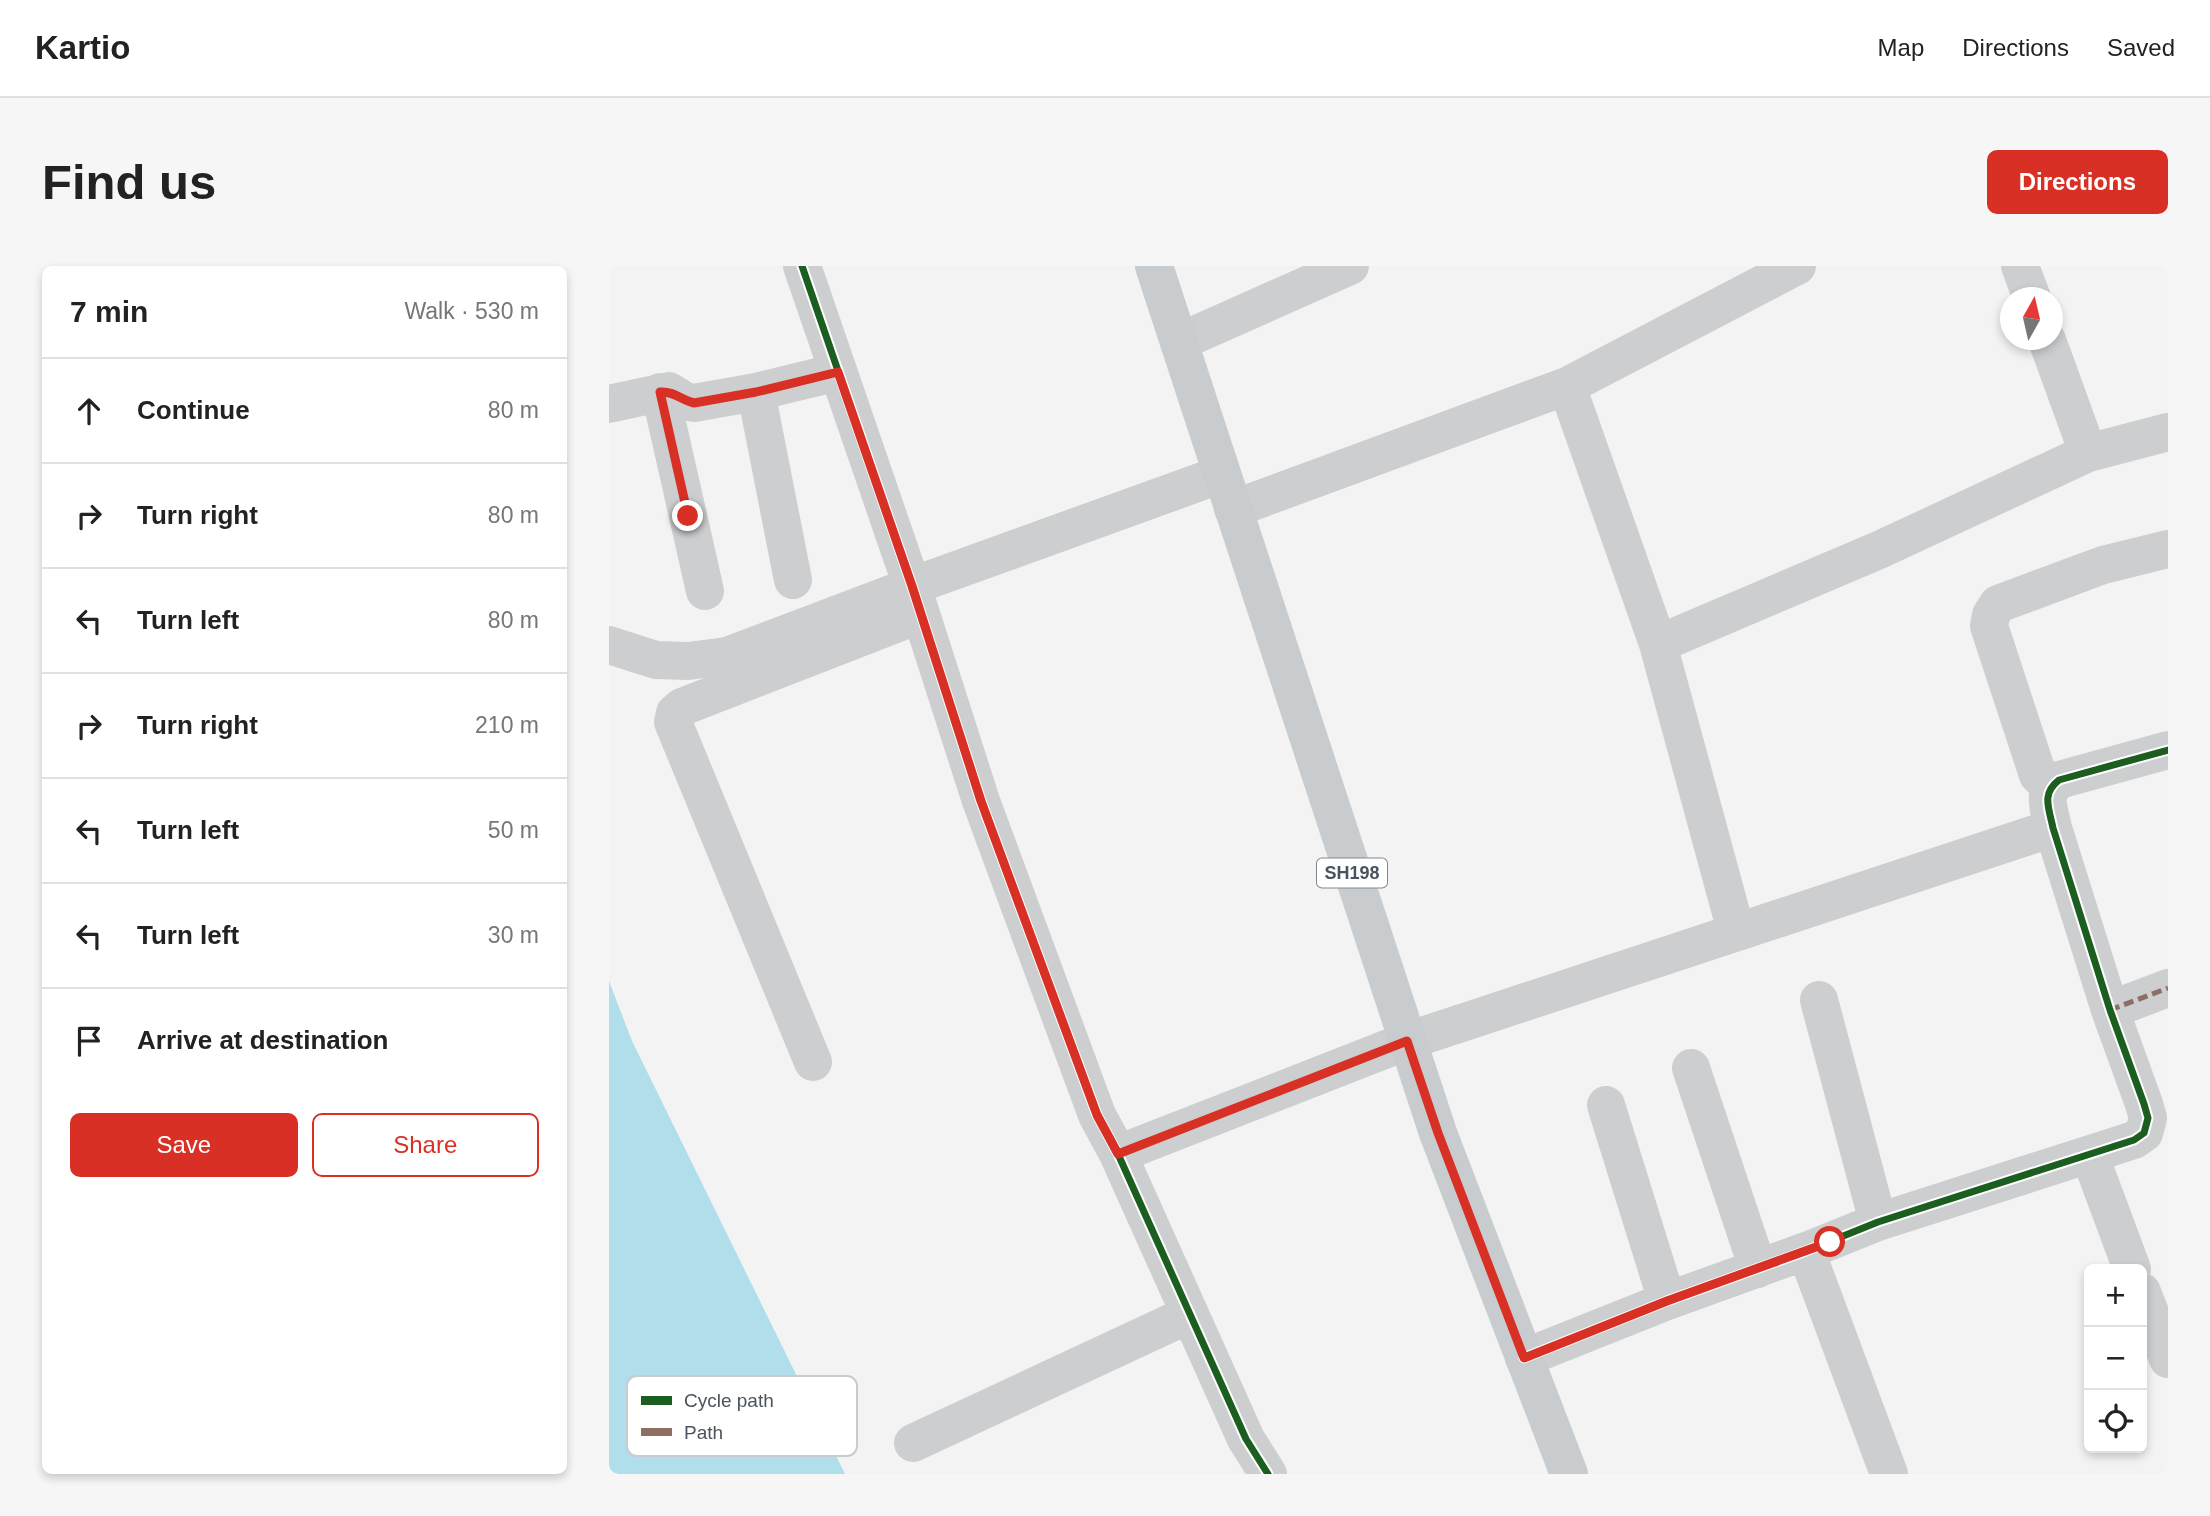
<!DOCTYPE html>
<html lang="en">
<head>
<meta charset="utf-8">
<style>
  body { margin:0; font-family:Arial,sans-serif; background:#f6f6f6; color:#222 }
  .controls { position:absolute; right:21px; bottom:21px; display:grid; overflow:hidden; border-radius:10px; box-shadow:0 4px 10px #0003 }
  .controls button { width:63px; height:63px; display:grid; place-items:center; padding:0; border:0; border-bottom:2px solid #e0e0e0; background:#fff; color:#222; font:35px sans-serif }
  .compass { position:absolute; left:1391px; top:21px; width:63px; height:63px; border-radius:50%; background:#fff; box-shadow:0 4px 10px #0003; rotate:8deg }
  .stop { position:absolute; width:21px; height:21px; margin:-16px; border:5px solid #d93025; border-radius:50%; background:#fff }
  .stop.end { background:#d93025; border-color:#fff; box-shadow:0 2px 7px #0008 }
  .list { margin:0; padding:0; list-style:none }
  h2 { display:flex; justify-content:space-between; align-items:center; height:91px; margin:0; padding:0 28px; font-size:30px }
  h2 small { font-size:23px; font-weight:400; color:#767676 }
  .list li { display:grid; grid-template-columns:46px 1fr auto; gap:21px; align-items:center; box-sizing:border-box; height:105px; padding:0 28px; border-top:2px solid #e0e0e0 }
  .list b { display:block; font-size:26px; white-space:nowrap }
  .list em { font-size:23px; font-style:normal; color:#767676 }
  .actions { display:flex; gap:14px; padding:21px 28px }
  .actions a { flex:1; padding:16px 0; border:2px solid #d93025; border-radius:10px; text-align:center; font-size:24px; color:#d93025 }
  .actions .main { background:#d93025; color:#fff }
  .icon { flex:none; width:38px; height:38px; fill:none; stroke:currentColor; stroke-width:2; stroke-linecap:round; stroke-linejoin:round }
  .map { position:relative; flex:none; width:1559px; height:1208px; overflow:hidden; border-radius:10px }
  header { display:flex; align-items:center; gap:42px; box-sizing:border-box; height:98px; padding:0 35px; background:#fff; border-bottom:2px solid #e0e0e0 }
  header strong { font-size:33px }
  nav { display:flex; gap:38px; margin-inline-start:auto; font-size:24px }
  .intro { display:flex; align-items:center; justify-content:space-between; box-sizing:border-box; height:168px; padding:0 42px }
  h1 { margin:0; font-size:49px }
  .button { padding:18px 32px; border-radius:10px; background:#d93025; color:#fff; font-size:24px; font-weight:700 }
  main { display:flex; gap:42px; padding:0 42px }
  aside { flex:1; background:#fff; border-radius:10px; box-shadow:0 4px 10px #0003 }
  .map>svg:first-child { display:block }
  .water { fill:#b0deeb }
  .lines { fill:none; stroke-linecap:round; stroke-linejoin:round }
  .minor { stroke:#ccced0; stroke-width:38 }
  .major { stroke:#c8ccce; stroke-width:38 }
  .quiet { stroke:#8d6e63; stroke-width:5; stroke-dasharray:10 5; stroke-linecap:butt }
  .cycleway-casing { stroke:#fff; stroke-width:11 }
  .cycleway { stroke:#1b5e20; stroke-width:7 }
  .route { stroke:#d93025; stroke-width:9 }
  .labels { text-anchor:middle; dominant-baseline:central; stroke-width:5; stroke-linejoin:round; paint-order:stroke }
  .shield { fill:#fff; stroke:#80878e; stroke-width:2 }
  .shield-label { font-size:18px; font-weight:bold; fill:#4a545e }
  .key { fill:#fff; stroke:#c9cccf; stroke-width:2 }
  .key-label { font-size:19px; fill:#4a545e }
</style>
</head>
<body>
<header>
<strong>Kartio</strong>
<nav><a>Map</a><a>Directions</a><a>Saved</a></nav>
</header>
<div class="intro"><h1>Find us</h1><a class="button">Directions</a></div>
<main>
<aside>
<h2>7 min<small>Walk · 530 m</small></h2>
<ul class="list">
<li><svg class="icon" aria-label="ahead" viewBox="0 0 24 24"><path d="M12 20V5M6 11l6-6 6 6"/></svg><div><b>Continue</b></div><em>80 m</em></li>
<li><svg class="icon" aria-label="right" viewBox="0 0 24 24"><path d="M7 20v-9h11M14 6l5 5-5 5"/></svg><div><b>Turn right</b></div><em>80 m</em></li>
<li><svg class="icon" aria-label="left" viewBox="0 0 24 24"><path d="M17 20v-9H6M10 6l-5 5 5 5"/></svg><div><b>Turn left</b></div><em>80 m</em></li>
<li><svg class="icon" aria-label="right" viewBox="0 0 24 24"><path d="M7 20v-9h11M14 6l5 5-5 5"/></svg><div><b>Turn right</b></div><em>210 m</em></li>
<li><svg class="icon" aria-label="left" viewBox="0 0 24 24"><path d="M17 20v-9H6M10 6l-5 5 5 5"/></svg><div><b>Turn left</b></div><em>50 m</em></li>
<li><svg class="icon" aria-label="left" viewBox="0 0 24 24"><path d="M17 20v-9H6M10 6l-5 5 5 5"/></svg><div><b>Turn left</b></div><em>30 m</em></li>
<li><svg class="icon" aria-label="arrive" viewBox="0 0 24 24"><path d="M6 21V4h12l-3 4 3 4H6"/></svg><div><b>Arrive at destination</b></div></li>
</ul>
<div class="actions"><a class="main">Save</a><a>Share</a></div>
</aside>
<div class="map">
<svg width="1559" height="1208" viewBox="0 0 1559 1208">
  <rect width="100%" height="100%" fill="#f3f3f3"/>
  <path class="water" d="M0 715 23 775 236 1208H0Z"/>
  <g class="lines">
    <path class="minor" d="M193 0 303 320 372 535 488 849 509 888 637 1173 659 1208
      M1411 0 1423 32
      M1438 74 1479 187
      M570 76 741 0
      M958 120 1049 378 1127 665
      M51 126 96 325
      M147 126 184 314
      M0 138 60 125 76 135 85 137 147 126 229 106
      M624 243 958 120 1188 0
      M1049 378 1270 284 1479 187 1559 166
      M0 379 47 394 79 395 118 390 303 320 613 208
      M1441 521 1429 509 1380 360 1382 349 1389 338 1494 299 1559 283
      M1210 734 1269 956
      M1501 744 1559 722
      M204 796 64 456 66 447 73 441 312 348
      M1082 802 1149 1003
      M997 839 1058 1035
      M509 888 798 775 1444 562
      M1481 890 1523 1003
      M1197 985 1280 1208
      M1533 1026 1559 1093
      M915 1092 1058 1035 1197 985 1269 956 1525 874 1535 867 1539 852 1535 838 1501 744 1444 562C1440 542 1432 528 1450 514L1559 484
      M304 1177 581 1048"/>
    <path class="major" d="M545 0 829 867 960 1208"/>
    <path class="quiet" d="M1501 744 1559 722"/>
    <g class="cycleway-casing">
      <path id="cycleway" d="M193 0 303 320 372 535 488 849 509 888 637 1173 659 1208
        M915 1092 1058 1035 1197 985 1269 956 1525 874 1535 867 1539 852 1535 838 1501 744 1444 562C1440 542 1432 528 1450 514L1559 484"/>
    </g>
    <use href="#cycleway" class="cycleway"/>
  </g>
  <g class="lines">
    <path class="route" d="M79 250 51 126C65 125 72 134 85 137L147 126 229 106 303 320 372 535 488 849 509 888 798 775 829 867 915 1092 1058 1035 1221 976"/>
  </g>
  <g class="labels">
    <rect class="shield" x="708" y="592.5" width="70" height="29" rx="5"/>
    <g class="shield-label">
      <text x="743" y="607">SH198</text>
    </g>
  </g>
  <rect x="18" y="1110" width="230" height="80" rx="10" class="key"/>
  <rect x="32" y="1130" width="31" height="9" fill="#1b5e20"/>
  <rect x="32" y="1162" width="31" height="8" fill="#8d6e63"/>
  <g class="key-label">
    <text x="75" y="1141">Cycle path</text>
    <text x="75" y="1173">Path</text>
  </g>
</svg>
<div class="controls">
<button>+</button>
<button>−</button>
<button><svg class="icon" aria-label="locate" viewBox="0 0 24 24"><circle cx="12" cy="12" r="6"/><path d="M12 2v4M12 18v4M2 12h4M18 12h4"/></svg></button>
</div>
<svg class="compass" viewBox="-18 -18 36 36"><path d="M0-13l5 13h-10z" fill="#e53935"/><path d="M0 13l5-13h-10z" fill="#767676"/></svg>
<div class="stop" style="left:1221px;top:976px"></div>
<div class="stop end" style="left:79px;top:250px"></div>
</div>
</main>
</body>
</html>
